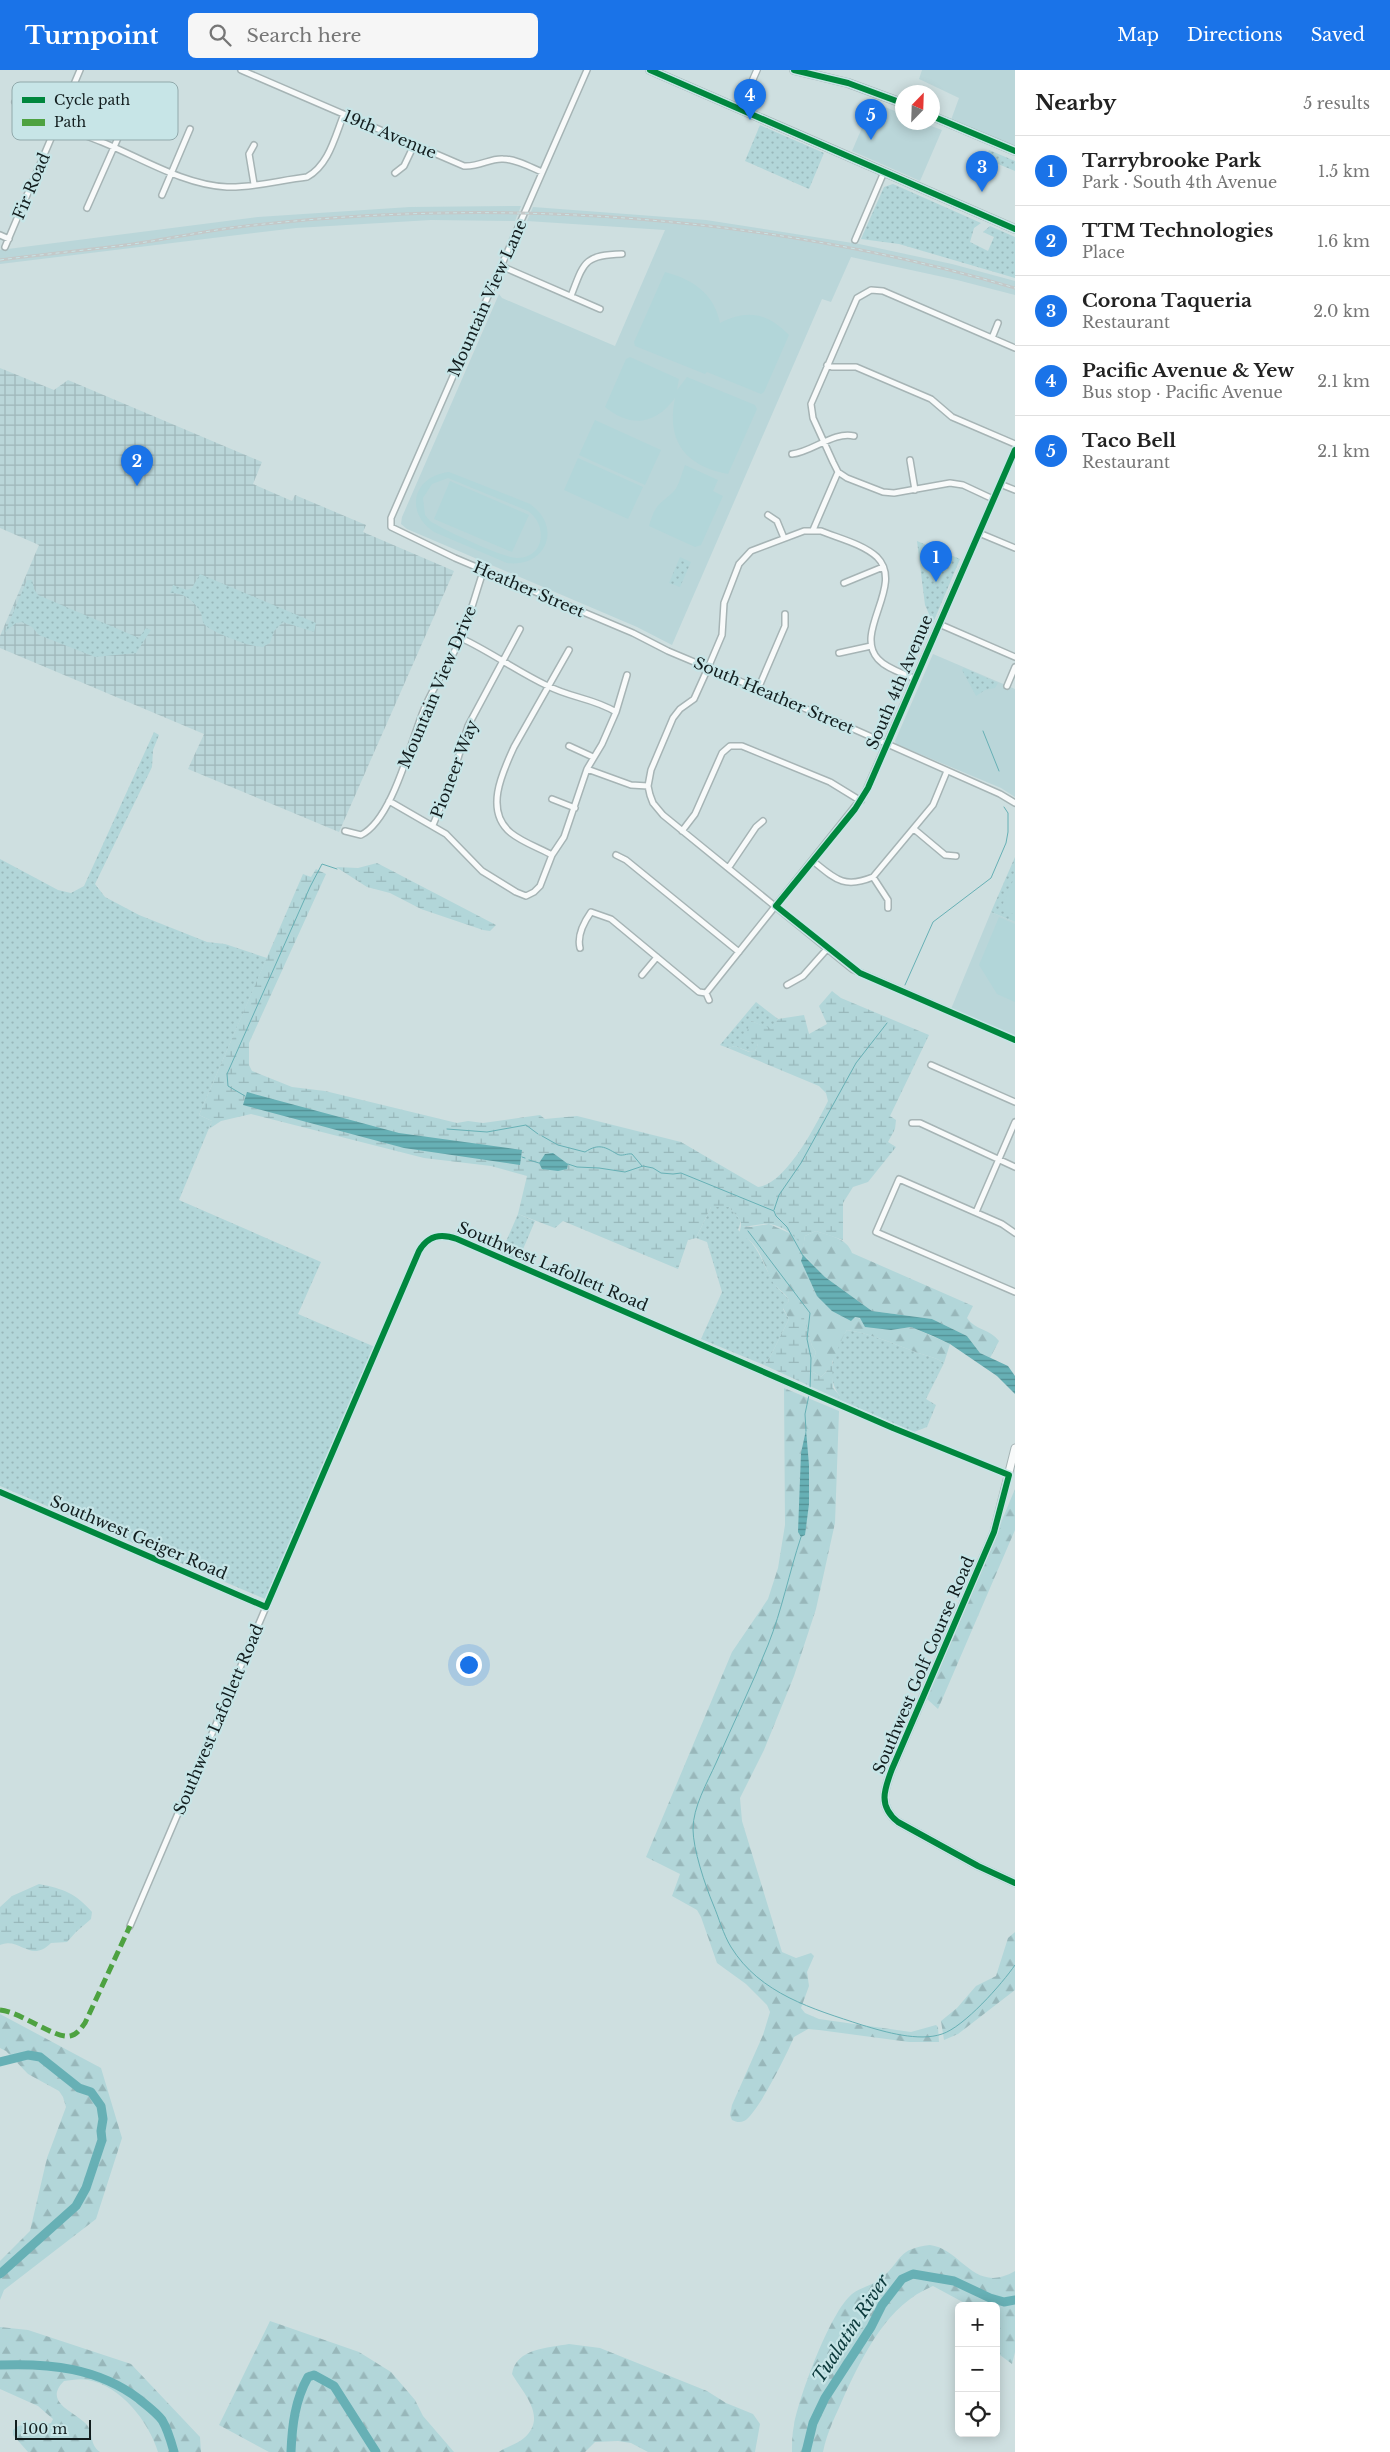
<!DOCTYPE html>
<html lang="en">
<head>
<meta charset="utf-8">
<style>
  body { margin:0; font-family:"Libre Baskerville",serif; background:#f6f6f6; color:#222 }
  .controls { position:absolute; right:15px; bottom:15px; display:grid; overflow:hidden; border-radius:8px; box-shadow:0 2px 12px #0003 }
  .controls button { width:45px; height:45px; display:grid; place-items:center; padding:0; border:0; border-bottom:1px solid #e0e0e0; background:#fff; color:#222; font:25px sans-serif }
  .compass { position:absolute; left:895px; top:15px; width:45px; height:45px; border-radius:50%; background:#fff; box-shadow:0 2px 12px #0003; rotate:23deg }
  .scale { position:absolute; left:15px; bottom:12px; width:76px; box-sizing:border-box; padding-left:5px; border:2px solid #121d1e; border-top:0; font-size:14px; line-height:18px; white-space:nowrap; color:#121d1e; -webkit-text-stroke:4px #c7e5e7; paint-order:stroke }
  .you { position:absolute; left:468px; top:1594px; width:18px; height:18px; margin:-12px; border:4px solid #fff; border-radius:50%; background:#1a73e8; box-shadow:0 0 0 8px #1a73e833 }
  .badge { display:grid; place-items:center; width:32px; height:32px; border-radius:50%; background:#1a73e8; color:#fff; font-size:16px; font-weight:700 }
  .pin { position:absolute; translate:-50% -41px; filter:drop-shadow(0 1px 2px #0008) }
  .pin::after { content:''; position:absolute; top:26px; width:18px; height:15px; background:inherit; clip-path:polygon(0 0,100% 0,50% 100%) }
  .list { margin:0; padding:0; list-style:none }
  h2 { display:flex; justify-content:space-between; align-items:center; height:65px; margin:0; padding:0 20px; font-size:21px }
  h2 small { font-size:16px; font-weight:400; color:#767676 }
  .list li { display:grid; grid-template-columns:32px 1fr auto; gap:15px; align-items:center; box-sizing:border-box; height:70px; padding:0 20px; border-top:1px solid #e0e0e0 }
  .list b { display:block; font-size:19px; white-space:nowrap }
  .list p { margin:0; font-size:16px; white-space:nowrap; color:#767676 }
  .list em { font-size:16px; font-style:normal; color:#767676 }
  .icon { flex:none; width:28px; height:28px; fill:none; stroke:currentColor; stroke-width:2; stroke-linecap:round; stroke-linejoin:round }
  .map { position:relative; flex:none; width:1015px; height:2382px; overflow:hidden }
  header { display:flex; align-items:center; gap:30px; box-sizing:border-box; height:70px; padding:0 25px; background:#1a73e8; color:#fff }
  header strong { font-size:24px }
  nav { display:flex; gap:28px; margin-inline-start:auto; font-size:18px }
  .search { width:350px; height:45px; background:#f6f6f6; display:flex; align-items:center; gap:12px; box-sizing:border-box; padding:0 18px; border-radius:8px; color:#767676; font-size:19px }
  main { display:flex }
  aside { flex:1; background:#fff }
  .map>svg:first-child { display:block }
  .built { fill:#bad6d9 }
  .industrial { fill:url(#industrial-grid) }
  .grass { fill:url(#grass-dots) }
  .forest { fill:url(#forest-firs) }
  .wetland { fill:url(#wetland-marsh) }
  .garden { fill:#b2d6d9; fill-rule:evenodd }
  .water { fill:url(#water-rules) }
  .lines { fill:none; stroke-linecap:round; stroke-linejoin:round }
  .stream { stroke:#67b0b5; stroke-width:1 }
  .river { stroke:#67b0b5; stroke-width:9 }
  .minor-casing { stroke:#a6b4b5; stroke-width:8 }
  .tertiary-casing { stroke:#a6b4b5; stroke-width:8 }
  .secondary-casing { stroke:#a6b4b5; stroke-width:9 }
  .trunk-casing { stroke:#a6b4b5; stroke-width:10 }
  .minor { stroke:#f8fafa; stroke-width:5 }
  .tertiary { stroke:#f8fafa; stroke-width:5.5 }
  .secondary { stroke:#f8fafa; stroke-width:7 }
  .trunk { stroke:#f8fafa; stroke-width:8 }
  .rail-casing { stroke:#c4c8c8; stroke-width:3 }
  .rail { stroke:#c7e5e7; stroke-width:1; stroke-dasharray:4; stroke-linecap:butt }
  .quiet { stroke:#4ea241; stroke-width:5; stroke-dasharray:10 5; stroke-linecap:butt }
  .cycleway-casing { stroke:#c7e5e7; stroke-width:9 }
  .cycleway { stroke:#00873e; stroke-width:6 }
  .labels { text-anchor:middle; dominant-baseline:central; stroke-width:4.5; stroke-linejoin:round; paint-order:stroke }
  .street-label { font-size:16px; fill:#121d1e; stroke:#c7e5e7 }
  .water-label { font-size:18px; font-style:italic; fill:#0c3a3c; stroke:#c7e5e7 }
  .key { fill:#c7e5e7; stroke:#91a9ab; stroke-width:1 }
  .key-label { font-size:14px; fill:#121d1e }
</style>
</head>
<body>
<header>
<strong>Turnpoint</strong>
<div class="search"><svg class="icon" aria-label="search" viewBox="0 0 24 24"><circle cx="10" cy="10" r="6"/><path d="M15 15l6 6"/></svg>Search here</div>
<nav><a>Map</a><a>Directions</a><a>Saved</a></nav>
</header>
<main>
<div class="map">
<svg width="1015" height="2382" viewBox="0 0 1015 2382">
  <defs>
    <pattern id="industrial-grid" width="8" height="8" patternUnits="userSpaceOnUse" patternTransform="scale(1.25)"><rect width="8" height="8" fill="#bad6d9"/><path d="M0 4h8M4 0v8" fill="none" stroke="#9fb7ba"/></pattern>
    <pattern id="grass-dots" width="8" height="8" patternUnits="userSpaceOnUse" patternTransform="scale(1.25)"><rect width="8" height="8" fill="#b2d6d9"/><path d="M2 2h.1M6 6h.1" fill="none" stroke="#98b7ba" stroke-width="1.8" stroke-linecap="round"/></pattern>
    <pattern id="forest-firs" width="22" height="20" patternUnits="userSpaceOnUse" patternTransform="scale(1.25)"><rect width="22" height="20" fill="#b2d6d9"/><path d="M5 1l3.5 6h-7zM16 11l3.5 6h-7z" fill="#98b7ba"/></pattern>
    <pattern id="wetland-marsh" width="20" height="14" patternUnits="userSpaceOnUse" patternTransform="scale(1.25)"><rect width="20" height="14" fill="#b2d6d9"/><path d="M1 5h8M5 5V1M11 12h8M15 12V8" fill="none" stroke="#98b7ba"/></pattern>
    <pattern id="water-rules" width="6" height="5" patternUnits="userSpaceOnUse" patternTransform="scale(1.25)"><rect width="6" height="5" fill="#67b0b5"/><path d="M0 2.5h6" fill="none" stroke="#538f93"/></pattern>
  </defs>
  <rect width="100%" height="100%" fill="#cedfe0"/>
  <path class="built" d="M922 0H1015V77L951 50 959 28 919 9Z
    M873 32 902 44V52L923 53 942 60 920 111 852 81Z
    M521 136 515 151 431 150 296 158 0 194V180L258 147 410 137Z
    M533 137 706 150 859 174 952 194 1015 211V225L957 210 851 187 831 232 822 229 672 575 637 557 407 459 401 454 402 447 499 224 502 228 615 276 665 160 527 151Z
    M933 584 1015 619V727L1001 718 896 674 895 671Z
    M991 842 1015 852V966L951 939Z"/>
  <path class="industrial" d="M0 298 54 320 68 310 262 392 253 414 292 431 295 425 366 455 363 462 454 501 339 762 188 699 204 664 0 578V566L39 475 0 458Z"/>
  <path class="grass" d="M760 55 824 83 809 119 745 91Z
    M989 80 1015 91V101L986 89Z
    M893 114 981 153 974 158 970 172 988 181 994 167 983 162 990 156 1015 167V208L899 174 861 169 884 117Z
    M917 471 960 489 933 553 925 535Z
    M680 487 691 492 680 517 669 513Z
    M200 504 316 553 314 562 283 552 274 561 270 573C267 574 265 576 263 577 253 578 210 562 204 554 202 551 202 546 201 543 195 531 183 522 170 523L173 515 187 520 192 518Z
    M27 510H32L34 519 38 525 139 568 146 558 151 560 136 583 95 587 39 565 32 557 22 552 16 553 5 562Z
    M964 598 998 613 995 618 985 620 976 626 962 600Z
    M154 662 159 665 153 680 152 697 95 814 105 827 139 845 207 872 225 874 267 888 199 1045 212 1051 179 1130 321 1192 298 1244 375 1277 265 1529 0 1416V789L58 820 71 823 84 816Z
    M1015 787V852L991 842Z
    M756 932 778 949 772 960 751 951 758 974 755 981 750 982 735 976 728 978 720 975Z
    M711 1137H729L741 1151 738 1160C761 1178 760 1190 774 1213 778 1221 785 1222 789 1231L783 1239 789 1249 770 1287 764 1295 701 1269 722 1222 707 1172 696 1168Z
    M518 1144 535 1151 518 1191 501 1183Z
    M847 1260C873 1264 894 1274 918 1283 928 1286 935 1287 944 1293L926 1329 936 1335 927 1357 914 1362 838 1329 840 1326C824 1307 834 1278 847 1260Z"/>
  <path class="forest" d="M769 1154 796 1166 803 1177 805 1166 816 1161C830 1166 847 1168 852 1183L973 1236 967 1248C975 1260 990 1259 999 1271L990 1288 980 1283 967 1266 932 1249 872 1241 825 1207 806 1187 801 1191 812 1213 855 1247 891 1260 911 1257 950 1274 944 1293C935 1287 928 1286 918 1283 894 1274 873 1264 847 1260 837 1275 835 1295 821 1307L813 1302V1291L816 1282 812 1276 804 1249H789L783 1238 789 1231C786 1222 779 1221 774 1214 763 1197 761 1171 739 1165L741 1156 751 1157Z
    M784 1318 839 1341 835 1453 816 1539 794 1606 764 1680 740 1728 742 1751 782 1882 796 1888 811 1883 814 1886 807 1902 809 1916 801 1938 805 1943 819 1949 911 1962 936 1955 938 1957 939 1972H909L819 1960 808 1959 794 1967C788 1982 757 2045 744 2051 740 2053 736 2052 732 2050L730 2045 732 2035 763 1965 770 1942 767 1935 746 1914 717 1893 701 1847 697 1840 672 1826 680 1804 646 1787 732 1582 768 1529 778 1498 785 1455Z
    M1015 1419V1460L938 1639 927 1629Z
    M1015 1862V1920L958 1964 944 1970 941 1951 957 1938 976 1916 996 1906 1008 1868Z
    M0 1944 101 1998 122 2068 96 2149 4 2220 0 2230V2191L30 2161 47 2088 66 2037 63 2027 59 2021 28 2004 6 1981 0 1978Z
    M930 2175C962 2179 974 2225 1015 2201V2282L1012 2294 996 2282V2236H970L933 2216C887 2235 865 2282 845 2324 837 2343 827 2361 823 2382H792C792 2373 792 2364 794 2355 799 2327 830 2242 852 2224 861 2217 874 2215 882 2208 903 2189 897 2179 930 2175Z
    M270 2251 359 2282 391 2302 415 2330 423 2346 454 2382H269L219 2355Z
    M0 2257 28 2260 131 2294 200 2367 201 2382H158C149 2352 121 2316 88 2310 81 2308 71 2310 64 2311 42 2333 76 2342 87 2355 94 2364 89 2374 100 2382H28L13 2365V2360C24 2349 38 2358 51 2353L53 2349 38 2336 0 2319Z
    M569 2274 600 2278 707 2321 726 2333 753 2344 760 2354 755 2382H648L631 2373 618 2371 595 2372 585 2382H499C506 2377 517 2374 524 2368 548 2347 523 2323 512 2304 516 2278 548 2278 569 2274Z"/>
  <path class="wetland" d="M377 793 496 855 490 861 483 860 421 839 390 823 367 817 336 797 358 798Z
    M316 799 326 804 249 973V995L252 1001 292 1017 325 1021 457 1053 468 1051 483 1053 540 1045 545 1049 577 1046 681 1072 758 1117C786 1114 816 1055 828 1031L826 1023 819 1016 728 978 735 976 749 982 755 981 758 974 744 968 751 951 772 959 778 949 804 945 809 964 827 954 819 936 832 921 841 928 929 965 890 1046 896 1050 895 1059 888 1072 896 1077 868 1112 853 1117 843 1133V1170L816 1161 805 1166 803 1179C797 1166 784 1156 769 1154 760 1153 751 1157 741 1156V1151L729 1137H711L696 1168 688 1170 678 1199 563 1151 555 1158 518 1144 527 1106 491 1096 424 1088 251 1044 221 1051 209 1059 212 1051 199 1045 303 804 311 807Z
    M804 1248 812 1276 816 1282 813 1291V1302L821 1307 826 1302 832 1291 833 1318 840 1326 838 1329 764 1295 770 1287 789 1249Z
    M39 1814C64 1819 75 1823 92 1842L91 1849 76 1862 67 1872 51 1873C30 1894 20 1866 0 1875V1837L12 1826Z"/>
  <path class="garden" d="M665 202C692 209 714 223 720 253 748 239 767 243 789 265L764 322 761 324 707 302 705 304 635 276 634 272Z
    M630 287 679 309 677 320 687 307 755 335 757 339 728 404C685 396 666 371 675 328 655 355 631 358 605 337L626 289Z
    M595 350 661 380 645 415 579 385Z
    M578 388 643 417 628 449 564 420Z
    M685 395 718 410 713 421 723 426 701 475 695 477 649 456C656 432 659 436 674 421 679 416 682 402 685 395Z
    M449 402 530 434C563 457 546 498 507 493L434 462C404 442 413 406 449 402ZM448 408 528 441C548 455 545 488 517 488 503 488 444 460 430 451L425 445 423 428 432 414Z
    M450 411 529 445 512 482 434 449Z
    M1015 806V845L1001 838Z
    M999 847 1015 854V932L997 924 979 895Z"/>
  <path class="water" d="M247 1022 399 1063 522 1080 520 1095 404 1078 243 1035Z
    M553 1083 568 1094 567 1099 558 1101 542 1099 539 1093 545 1084Z
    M803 1185 825 1207 872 1241 932 1249 967 1266 980 1283 1008 1296 1015 1306V1324L997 1306 950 1274 933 1266 911 1257 891 1260 865 1257 860 1248 855 1247 851 1251 832 1241 817 1226 801 1191Z
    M806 1360 809 1395V1434L805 1465 801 1467 798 1462 801 1383Z"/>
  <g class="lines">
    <path class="stream" d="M983 661 999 701
      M905 915 933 852 991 808 1006 773 1008 762V743L1004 737
      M245 1026 228 1016 227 1004 310 817 322 794 337 799
      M447 1059 487 1062 526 1055 538 1064
      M542 1066 558 1075 585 1082C599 1073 605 1077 617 1084 622 1087 627 1083 632 1084L642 1096
      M522 1087 525 1088
      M529 1090 539 1093
      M568 1094 577 1097 599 1098 625 1102 643 1096 653 1098 661 1103 673 1104 681 1103 774 1141 776 1146 787 1157 803 1186
      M774 1140 779 1125 801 1093 856 993 887 953
      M748 1161 810 1243 807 1269 811 1288 810 1319
      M806 1361 805 1344 809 1325
      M801 1467C789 1503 782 1540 768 1575 752 1615 733 1654 716 1693 707 1713 693 1737 693 1759 693 1779 705 1815 713 1834 719 1848 723 1864 731 1877 760 1924 813 1939 862 1955 885 1962 919 1972 942 1964 964 1957 1002 1914 1015 1895"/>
    <path class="river" d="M0 1992 28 1985 40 1987 79 2018 91 2022 101 2036 103 2049 101 2061 102 2070 86 2118 76 2136 0 2204
      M0 2295C50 2293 98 2298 139 2329 146 2335 156 2342 162 2350 168 2360 171 2371 174 2382
      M291 2382C292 2356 295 2330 308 2307L314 2305 334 2316 376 2382
      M806 2382 813 2353 825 2328 871 2257 882 2235 902 2209 913 2204 954 2211 990 2228 1004 2232 1015 2230"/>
    <g class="minor-casing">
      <path id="minor" d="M241 0 464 96C480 97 490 88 503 89 516 89 530 97 542 102
        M587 0 391 448V457L455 488 633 563 668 581 849 657 1000 724 1015 733
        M15 32C41 52 73 60 102 72 141 88 184 115 227 117 253 118 281 110 307 107 329 95 335 66 344 44
        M395 103 404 96 414 75
        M254 114 249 84 254 75
        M162 125 190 59
        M87 138 133 34
        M0 165 9 169
        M855 170 884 102
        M5 177 80 0
        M501 196 600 239
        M571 226C584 192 584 185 622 184
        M992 268 998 253
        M827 295 832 297H856L931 329 952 347 1015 374
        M792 384C812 382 834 361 854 366
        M910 390 915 420
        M1000 414 1015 420
        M993 429 963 415 950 413 894 423 883 422 847 408 838 402 833 392 813 348 811 334 857 228 871 220 883 221 1015 278
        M768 445 777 451 784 468
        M813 460 838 402
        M979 463 1015 478
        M844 513 883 497
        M939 554 1015 587
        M839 583 871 576
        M915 609C903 603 887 599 878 589 853 562 905 515 877 487 863 474 838 468 821 461H804L751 481 739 494 724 533 722 565 708 598 694 629 680 639 673 648 651 700 648 716 650 725 653 733 663 745 852 899 1015 970
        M1007 616 1015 597
        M758 619 785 556V544
        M616 642 627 605
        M569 676 593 687
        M587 699 631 715 648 716
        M552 729 575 738
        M389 731 446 764 482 801 516 822 526 826 534 822 540 816 552 785 564 767 587 699 602 674 616 642C593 628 571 628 548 616 518 602 491 582 461 568
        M433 755 450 714 468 656 520 559
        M914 759 945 785 956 786
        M345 761 361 765C392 750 410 674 423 642 433 616 450 593 461 568 470 546 476 522 484 499
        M682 761 695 744 722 683 730 676H742L830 712 861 731
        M552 785C539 778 522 772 511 763 484 741 502 703 514 677L569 580
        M616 785 626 790 739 882
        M813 791C835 809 844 819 873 807L888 830V838
        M729 797 756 757 763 751
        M873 807 933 735 947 701
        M580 878C577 866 584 852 591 842L611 849 699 922 706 923 709 930
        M642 905 657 887
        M787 915 803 906 827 879
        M706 923 864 725 1015 380
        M931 995 1015 1032
        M912 1053H920L1015 1097
        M976 1142 1015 1052
        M1015 1163 1002 1154 899 1109 876 1162 1015 1222
        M130 1856 266 1537"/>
    </g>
    <g class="tertiary-casing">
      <path id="tertiary" d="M740 39 757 0
        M0 1422 266 1537 419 1181C428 1165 441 1163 457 1169L893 1358 1009 1405"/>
    </g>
    <g class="secondary-casing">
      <path id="secondary" d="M1015 1378 994 1462 892 1699C884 1720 878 1736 898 1752L978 1796 1015 1813"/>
    </g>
    <g class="trunk-casing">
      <path id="trunk" d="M650 0 1015 159
        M794 0 848 13 902 33
        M932 46 1015 81"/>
    </g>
    <use href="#minor" class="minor"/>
    <use href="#tertiary" class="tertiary"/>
    <use href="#secondary" class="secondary"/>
    <use href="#trunk" class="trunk"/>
    <g class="rail-casing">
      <path id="rail" d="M0 190C44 184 89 180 133 174 174 168 214 159 255 155 507 127 771 146 1015 218"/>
    </g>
    <use href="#rail" class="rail"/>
    <path class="quiet" d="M0 1940C21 1942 55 1969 70 1966 77 1965 81 1958 85 1953L130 1856"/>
    <g class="cycleway-casing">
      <path id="cycleway" d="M650 0 1015 159
        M794 0 848 13 902 33
        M932 46 1015 81
        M1015 380 868 718 855 739 776 836 860 903 1015 970
        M0 1422 266 1537 419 1181C428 1165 441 1163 457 1169L893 1358 1009 1405 994 1462 892 1699C884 1720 878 1736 898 1752L978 1796 1015 1813"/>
    </g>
    <use href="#cycleway" class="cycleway"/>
  </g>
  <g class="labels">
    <g class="street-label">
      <text transform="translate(390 64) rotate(23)">19th Avenue</text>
      <text transform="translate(31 116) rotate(-67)">Fir Road</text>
      <text transform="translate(487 228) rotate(-66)">Mountain View Lane</text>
      <text transform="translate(529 519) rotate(23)">Heather Street</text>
      <text transform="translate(899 612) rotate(-67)">South 4th Avenue</text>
      <text transform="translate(437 617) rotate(-67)">Mountain View Drive</text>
      <text transform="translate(774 625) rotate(23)">South Heather Street</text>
      <text transform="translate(454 699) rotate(-69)">Pioneer Way</text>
      <text transform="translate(553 1196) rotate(23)">Southwest Lafollett Road</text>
      <text transform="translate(139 1467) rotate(23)">Southwest Geiger Road</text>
      <text transform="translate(923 1595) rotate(-67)">Southwest Golf Course Road</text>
      <text transform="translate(218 1649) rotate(-67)">Southwest Lafollett Road</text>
    </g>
    <g class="water-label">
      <text transform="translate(851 2259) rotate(-57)">Tualatin River</text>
    </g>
  </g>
  <rect x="12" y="12" width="166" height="58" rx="8" class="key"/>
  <rect x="22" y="27" width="23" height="6" fill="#00873e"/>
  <rect x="22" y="49" width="23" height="7" fill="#4ea241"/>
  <g class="key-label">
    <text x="54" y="35">Cycle path</text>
    <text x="54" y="57">Path</text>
  </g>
</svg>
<div class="controls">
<button>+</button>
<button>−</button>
<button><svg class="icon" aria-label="locate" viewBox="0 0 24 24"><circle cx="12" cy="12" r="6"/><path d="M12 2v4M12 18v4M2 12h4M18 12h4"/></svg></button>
</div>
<svg class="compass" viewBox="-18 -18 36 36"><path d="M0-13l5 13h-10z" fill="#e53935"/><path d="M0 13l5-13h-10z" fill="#767676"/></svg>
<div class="scale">100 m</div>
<div class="you"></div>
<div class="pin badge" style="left:936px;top:512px">1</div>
<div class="pin badge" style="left:137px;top:416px">2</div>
<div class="pin badge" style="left:982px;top:122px">3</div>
<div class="pin badge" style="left:750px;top:50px">4</div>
<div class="pin badge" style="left:871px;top:70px">5</div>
</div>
<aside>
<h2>Nearby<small>5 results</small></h2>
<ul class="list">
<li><span class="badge">1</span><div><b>Tarrybrooke Park</b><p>Park · South 4th Avenue</p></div><em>1.5 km</em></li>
<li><span class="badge">2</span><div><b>TTM Technologies</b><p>Place</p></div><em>1.6 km</em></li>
<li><span class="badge">3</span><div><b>Corona Taqueria</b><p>Restaurant</p></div><em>2.0 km</em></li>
<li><span class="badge">4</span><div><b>Pacific Avenue &amp; Yew</b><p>Bus stop · Pacific Avenue</p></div><em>2.1 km</em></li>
<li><span class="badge">5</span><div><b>Taco Bell</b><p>Restaurant</p></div><em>2.1 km</em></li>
</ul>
</aside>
</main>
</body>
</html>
